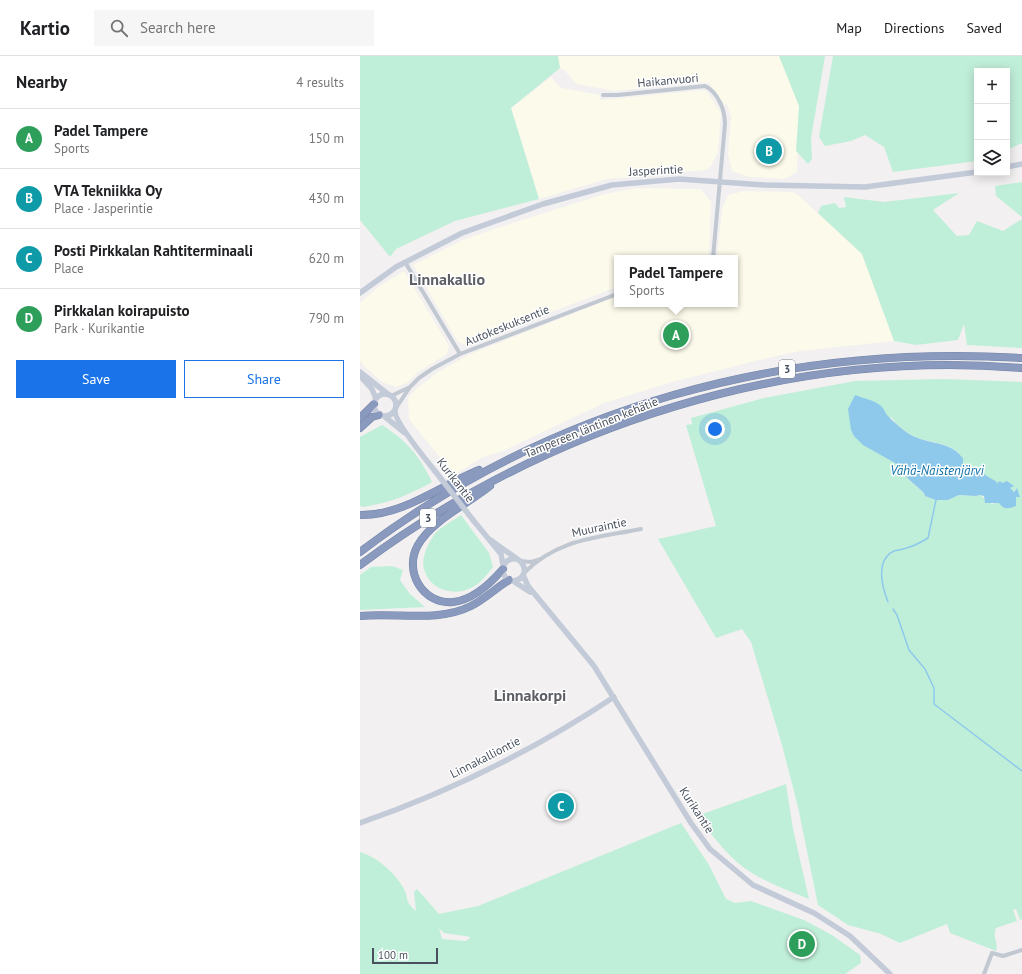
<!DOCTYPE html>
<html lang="en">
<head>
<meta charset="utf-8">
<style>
  body { margin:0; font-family:"PT Sans",sans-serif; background:#f6f6f6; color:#202124 }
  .controls { position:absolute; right:12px; top:12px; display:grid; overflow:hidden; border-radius:0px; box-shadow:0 2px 10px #0003 }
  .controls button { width:36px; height:36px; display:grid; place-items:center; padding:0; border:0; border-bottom:1px solid #e0e0e0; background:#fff; color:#202124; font:20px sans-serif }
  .scale { position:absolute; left:12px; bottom:10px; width:66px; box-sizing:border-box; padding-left:4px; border:2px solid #48505d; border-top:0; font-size:11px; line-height:14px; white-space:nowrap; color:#48505d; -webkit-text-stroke:3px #fff; paint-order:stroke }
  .you { position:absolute; left:355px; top:373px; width:14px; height:14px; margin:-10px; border:3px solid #fff; border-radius:50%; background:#1a73e8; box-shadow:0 0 0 6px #1a73e833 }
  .badge { display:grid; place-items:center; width:26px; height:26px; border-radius:50%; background:#1a73e8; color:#fff; font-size:13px; font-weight:700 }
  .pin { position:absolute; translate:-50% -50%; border:2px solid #fff; box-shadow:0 1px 4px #0006 }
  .popup { position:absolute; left:254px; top:199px; width:124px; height:52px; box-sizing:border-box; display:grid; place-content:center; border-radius:0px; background:#fff; filter:drop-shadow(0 1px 3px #0005); font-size:13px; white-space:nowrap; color:#757577 }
  .popup b { font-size:15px; color:#202124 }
  .popup::after { content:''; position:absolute; left:50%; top:100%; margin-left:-8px; border:8px solid transparent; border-top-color:#fff }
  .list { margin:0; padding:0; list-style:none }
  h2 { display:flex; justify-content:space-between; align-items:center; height:52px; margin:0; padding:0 16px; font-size:17px }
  h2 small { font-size:13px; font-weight:400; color:#757577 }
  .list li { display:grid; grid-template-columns:26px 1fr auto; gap:12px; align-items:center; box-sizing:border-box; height:60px; padding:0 16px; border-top:1px solid #e0e0e0 }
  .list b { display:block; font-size:15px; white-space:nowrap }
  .list p { margin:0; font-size:13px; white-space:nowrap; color:#757577 }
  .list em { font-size:13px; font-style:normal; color:#757577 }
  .actions { display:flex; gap:8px; padding:12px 16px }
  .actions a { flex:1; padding:9px 0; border:1px solid #1a73e8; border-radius:0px; text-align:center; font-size:14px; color:#1a73e8 }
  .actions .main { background:#1a73e8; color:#fff }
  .icon { flex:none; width:22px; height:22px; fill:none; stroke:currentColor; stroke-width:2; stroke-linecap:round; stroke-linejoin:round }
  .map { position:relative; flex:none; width:662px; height:918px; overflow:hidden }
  header { display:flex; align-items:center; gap:24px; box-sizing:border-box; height:56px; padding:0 20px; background:#fff; border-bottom:1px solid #e0e0e0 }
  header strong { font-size:19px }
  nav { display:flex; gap:22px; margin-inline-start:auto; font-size:14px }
  .search { width:280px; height:36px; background:#f6f6f6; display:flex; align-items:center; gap:10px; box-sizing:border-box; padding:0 14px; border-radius:0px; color:#757577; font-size:15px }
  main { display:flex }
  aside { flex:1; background:#fff }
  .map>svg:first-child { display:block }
  .commercial { fill:#fcfaea }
  .green { fill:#c0efd9; fill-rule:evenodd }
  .water { fill:#8ec9eb }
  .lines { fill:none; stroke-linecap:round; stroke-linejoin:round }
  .stream { stroke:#8ec9eb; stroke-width:1.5 }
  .highway-casing { stroke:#7485a9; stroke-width:8 }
  .street { stroke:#c1c8d1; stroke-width:4 }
  .secondary { stroke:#c3cad8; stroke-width:5.5 }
  .highway { stroke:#899abe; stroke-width:7 }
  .secondary-bridge { stroke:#c3cad8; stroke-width:5.5 }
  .labels { text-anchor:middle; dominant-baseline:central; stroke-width:3; stroke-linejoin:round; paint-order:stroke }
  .shield { fill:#fff; stroke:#7f848e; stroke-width:1 }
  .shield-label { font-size:11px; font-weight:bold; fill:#48505d }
  .street-label { font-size:12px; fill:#48505d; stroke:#fff }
  .water-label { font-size:13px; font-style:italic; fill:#0f71a9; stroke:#fff }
  .district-label { font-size:16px; font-weight:bold; fill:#5d5f65; stroke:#fff }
</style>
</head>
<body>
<header>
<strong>Kartio</strong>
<div class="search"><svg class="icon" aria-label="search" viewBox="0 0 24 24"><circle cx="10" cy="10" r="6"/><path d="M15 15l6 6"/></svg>Search here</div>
<nav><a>Map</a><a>Directions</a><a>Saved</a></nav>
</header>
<main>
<aside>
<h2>Nearby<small>4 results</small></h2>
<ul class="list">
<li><span class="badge" style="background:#2e9e5b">A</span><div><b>Padel Tampere</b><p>Sports</p></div><em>150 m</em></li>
<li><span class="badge" style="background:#0f9aa8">B</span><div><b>VTA Tekniikka Oy</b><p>Place · Jasperintie</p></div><em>430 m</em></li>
<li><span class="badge" style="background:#0f9aa8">C</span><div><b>Posti Pirkkalan Rahtiterminaali</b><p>Place</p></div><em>620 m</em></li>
<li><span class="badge" style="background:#2e9e5b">D</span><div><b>Pirkkalan koirapuisto</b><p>Park · Kurikantie</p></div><em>790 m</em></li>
</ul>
<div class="actions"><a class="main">Save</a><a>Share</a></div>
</aside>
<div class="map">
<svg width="662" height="918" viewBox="0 0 662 918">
  <rect width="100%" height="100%" fill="#f2f0f0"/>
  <path class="commercial" d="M198 0H419L439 50 437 116 424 123 389 121 372 115 368 98 371 61 367 48 365 49 349 27H331L255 35 217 28 204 14 200 12Z
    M191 21 201 32 240 39V44L344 34 347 36 361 57 358 96 351 110 346 114 247 123 179 143 151 52Z
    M275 132 341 133 351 146 349 202H257V231L106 289 98 286 53 209 103 184 134 173 241 139Z
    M384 135 433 136 439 140 502 198 534 285 440 295 399 304 312 326 244 347 143 395 121 402 94 419 49 363 48 342 55 334 78 316 108 299 257 240V248H375V202H357L362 153 368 139Z
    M44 215 89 290 87 298 58 316 47 327 36 331 22 326 4 310 0 305V247L18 231Z"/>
  <path class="green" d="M0 0H198L200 12 151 52 179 143 95 165 36 193 30 201 0 164Z
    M419 0H465L451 82 452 103 448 108 436 95 439 50Z
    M473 0H662V87L647 94V15H617V105L533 116 524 91 505 79 491 85 465 90 459 81Z
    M662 126V161L636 140 635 130Z
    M599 137 573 154 597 180 609 179 617 165 643 175 662 163V292L607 289 604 268 598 284 556 289 534 285 502 198 458 157 461 150 475 147 479 152 486 151 484 141 524 146Z
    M583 323 662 326V863L660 864 656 853 653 854 657 865 636 872C632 882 639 886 636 895L590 877 587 868 540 887 521 878 488 869 458 849 438 751 422 689 391 586 382 573 356 582 298 483 356 470 326 369 332 368 331 362 404 342 495 325ZM531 361C537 370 547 378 558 382 575 388 591 386 603 402L602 408 636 426V428L642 427 654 436 655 433 660 441H656L632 448 620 439 616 440 599 439 588 444H576L567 440 545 420 535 407 494 380Z
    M22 369C47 385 59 399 72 426 49 439 29 447 3 451L0 450V381Z
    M101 459 129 497 133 511C127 519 120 528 111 532 95 540 72 535 65 516 60 504 67 489 74 479 80 471 93 465 101 459Z
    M32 510 43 514 40 524 50 538 65 551 0 554V519L11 511Z
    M426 728 433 773 449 843C425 833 398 824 378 807 362 793 350 776 337 760Z
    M321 767 349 809 366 843 375 847 391 845 444 864 472 879 500 899 501 907 485 918H0V796C17 801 34 816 43 831 50 843 43 844 56 855L54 836 57 833 79 858 118 850ZM79 872 84 877 111 881 106 885 82 883Z"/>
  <path class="water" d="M495 339C502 342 515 344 521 350 524 352 525 357 527 359 534 366 542 374 551 379 569 389 589 384 603 402V408L608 409 637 426 636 428 640 425 642 427 647 425 654 430 650 432 654 436 657 432 660 441H656V450C648 453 644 454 639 447H625L624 440 620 439 616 440 599 439 588 444H576L565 440 564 437 545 420 535 407 503 389 494 380 491 374 488 353Z"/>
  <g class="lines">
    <path class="stream" d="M528 546C522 531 515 504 534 495 537 494 540 494 543 493 552 491 560 487 568 482L576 444
      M533 553 537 559 549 594 565 613 574 632V648L662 715"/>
    <g class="highway-casing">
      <path id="highway" d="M0 362 14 348
        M0 372 12 361 19 359
        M130 430C108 448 72 464 58 489 43 515 63 549 93 546 113 544 130 528 143 513
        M0 459C43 460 81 429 119 414
        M0 496C192 350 423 288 662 302
        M0 509C188 369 427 293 662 312
        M0 560C36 556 77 567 111 550 125 543 136 532 149 524"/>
    </g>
    <path class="street" d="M243 39H258L345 30C358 36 365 54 365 68L353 202
      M45 206 100 298
      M31 340 50 331
      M36 352 50 331 59 322 72 313 100 298 257 238
      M160 505 171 506 181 503
      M164 517C197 483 236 482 281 473
      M624 918 632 897 643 900 662 894"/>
    <path class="secondary" d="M647 111 662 108
      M0 237 36 211 102 177 183 148 252 129 319 123 405 129 505 131 617 116
      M0 316 29 339
      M0 320 12 333 16 343
      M14 349a11 11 0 1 1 22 0a11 11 0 1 1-22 0Z
      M35 355C34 365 67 405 75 415
      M24 360 45 377
      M113 464 141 498 143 509
      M129 483 160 505C172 516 157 532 145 521 140 511 146 501 157 503
      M163 519 168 530 234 610 331 767 350 793 393 829 454 857 490 880 530 918
      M153 525 170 536
      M0 767C89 736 176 693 254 641"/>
    <use href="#highway" class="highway"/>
    <path class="secondary-bridge" d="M75 415 113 464"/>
  </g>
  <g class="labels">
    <g class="shield">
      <rect x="419" y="304" width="16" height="18" rx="3"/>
      <rect x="60" y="453" width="16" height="18" rx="3"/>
    </g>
    <g class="shield-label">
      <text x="427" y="313">3</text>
      <text x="68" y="462">3</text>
    </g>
    <g class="street-label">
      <text transform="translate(308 24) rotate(-5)">Haikanvuori</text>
      <text transform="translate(296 114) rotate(-3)">Jasperintie</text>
      <text transform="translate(147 269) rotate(-22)">Autokeskuksentie</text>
      <text transform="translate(231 371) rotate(-22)">Tampereen läntinen kehätie</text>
      <text transform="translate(96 424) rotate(52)">Kurikantie</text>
      <text transform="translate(239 471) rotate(-12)">Muuraintie</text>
      <text transform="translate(125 701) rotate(-27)">Linnakalliontie</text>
      <text transform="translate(337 754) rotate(57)">Kurikantie</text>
    </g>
    <g class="water-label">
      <text x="577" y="414">Vähä-Naistenjärvi</text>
    </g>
    <g class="district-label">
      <text x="87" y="223">Linnakallio</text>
      <text x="170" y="639">Linnakorpi</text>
    </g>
  </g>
</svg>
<div class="controls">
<button>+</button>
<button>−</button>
<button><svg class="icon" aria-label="layers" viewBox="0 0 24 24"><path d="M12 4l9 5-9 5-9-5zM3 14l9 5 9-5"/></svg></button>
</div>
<div class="scale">100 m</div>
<div class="you"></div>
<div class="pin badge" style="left:316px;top:279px;background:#2e9e5b">A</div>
<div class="popup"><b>Padel Tampere</b>Sports</div>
<div class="pin badge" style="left:409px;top:95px;background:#0f9aa8">B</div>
<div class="pin badge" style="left:201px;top:750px;background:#0f9aa8">C</div>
<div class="pin badge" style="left:442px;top:888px;background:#2e9e5b">D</div>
</div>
</main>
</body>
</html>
